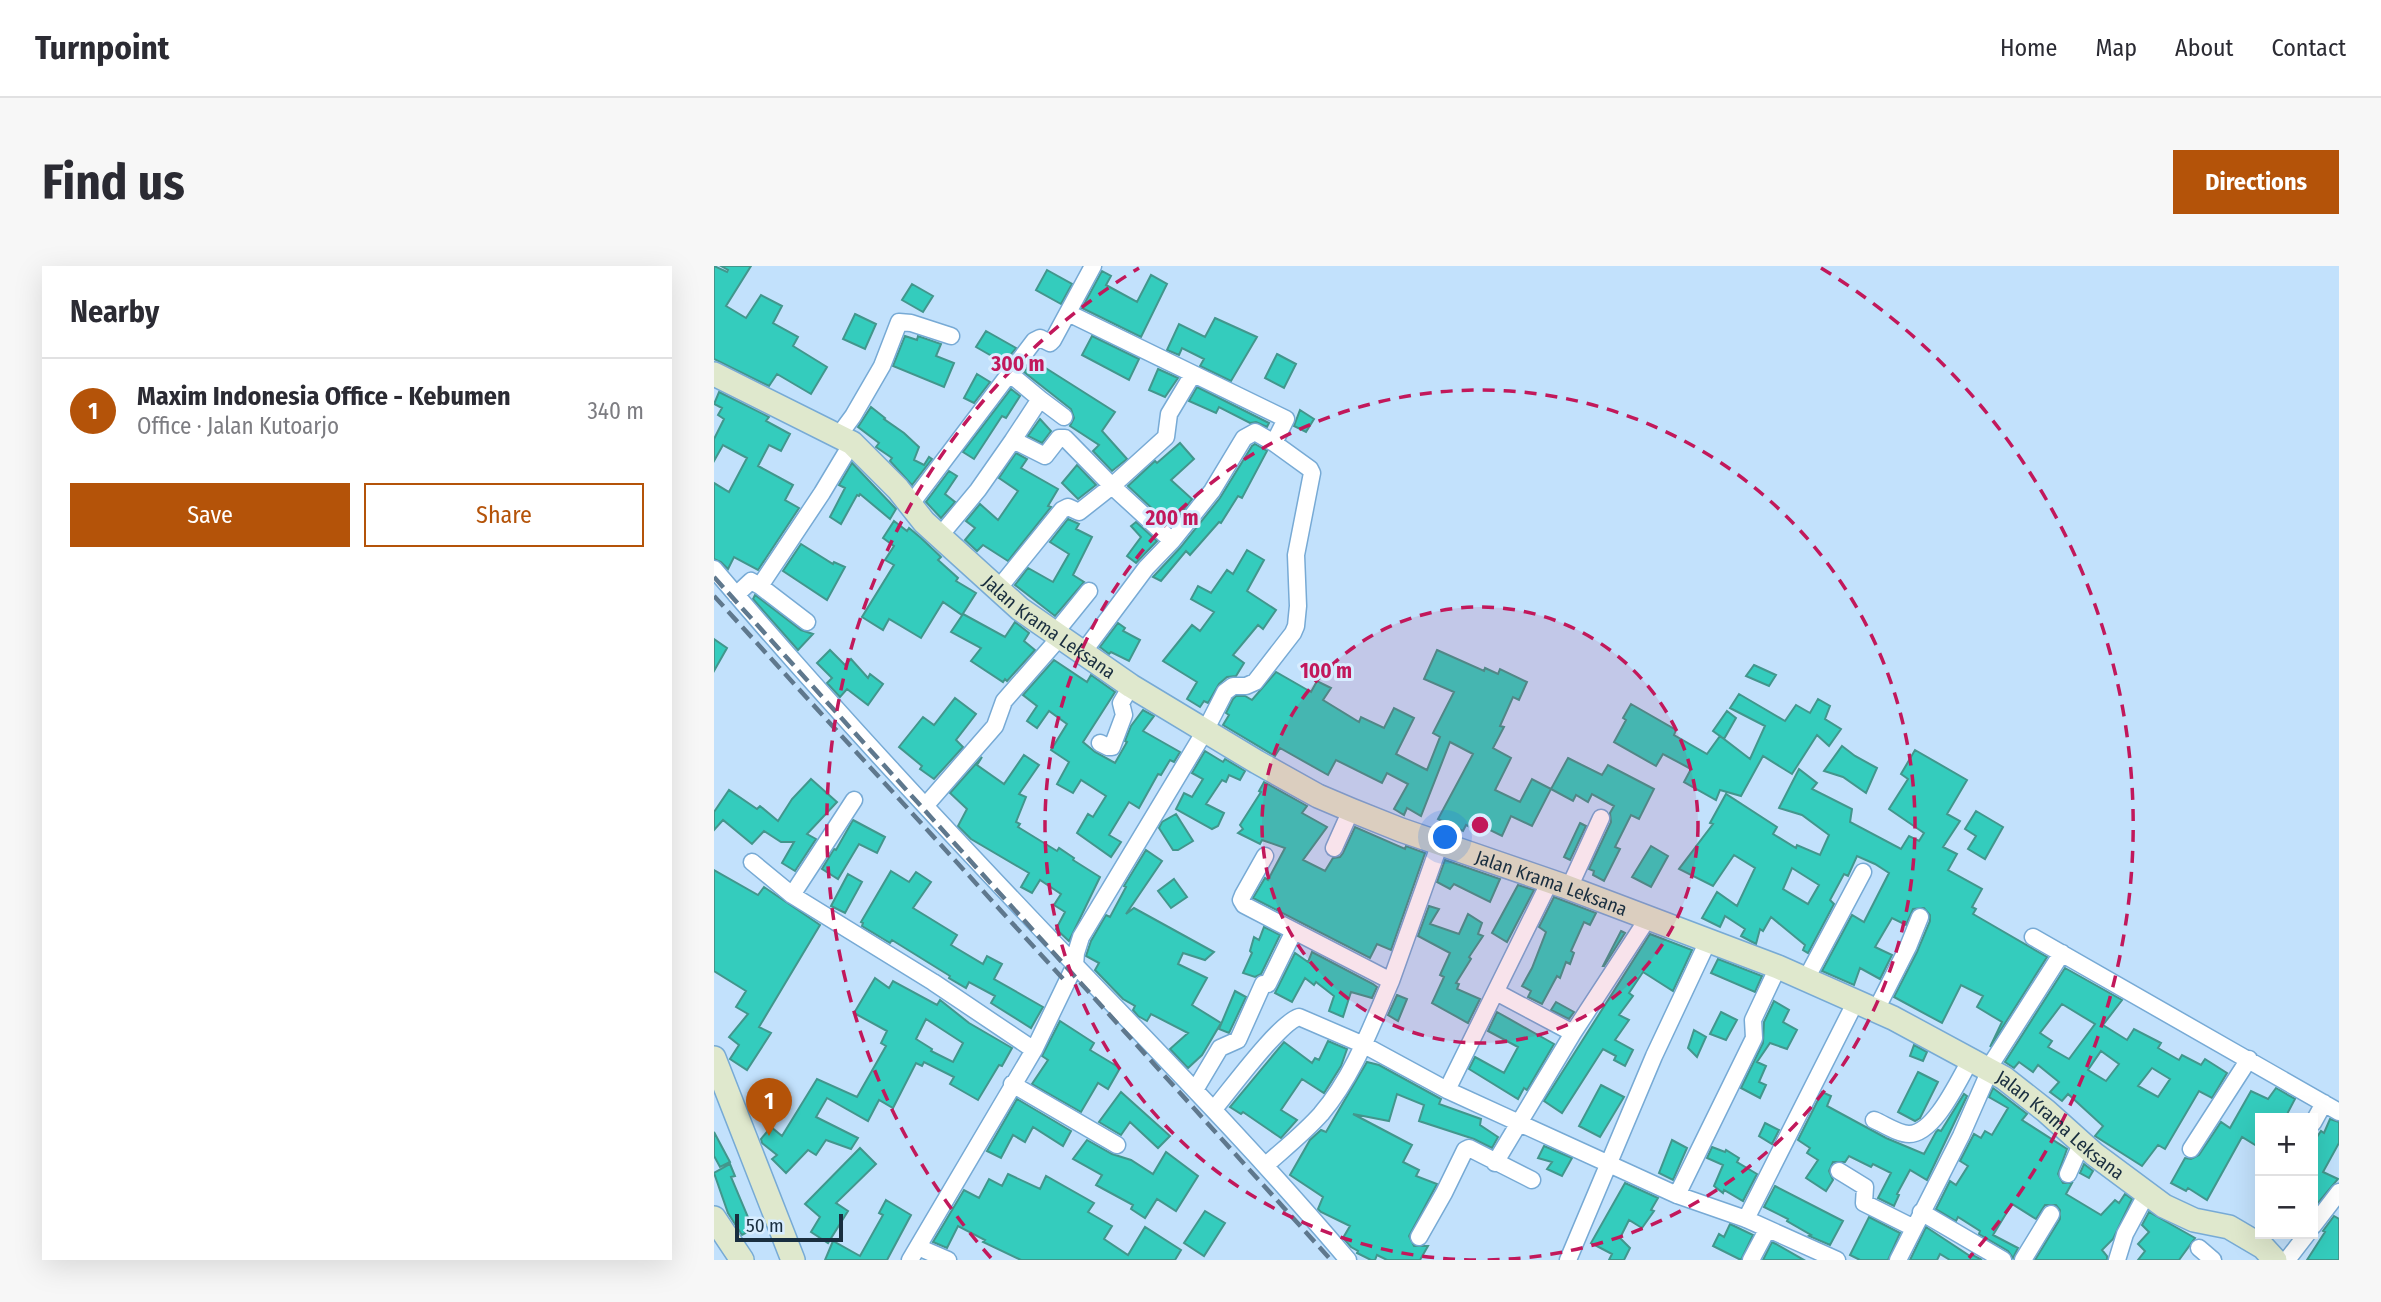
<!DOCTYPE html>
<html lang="en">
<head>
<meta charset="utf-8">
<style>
  body { margin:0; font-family:"Fira Sans Condensed",sans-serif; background:#f7f7f7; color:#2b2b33 }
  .controls { position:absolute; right:21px; bottom:21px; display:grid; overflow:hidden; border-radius:0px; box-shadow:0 7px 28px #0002 }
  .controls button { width:63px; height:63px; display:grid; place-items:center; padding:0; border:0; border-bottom:2px solid #e1e1e2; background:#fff; color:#2b2b33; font:35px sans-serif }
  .scale { position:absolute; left:21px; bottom:18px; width:108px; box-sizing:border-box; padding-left:7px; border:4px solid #192e3f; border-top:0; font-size:19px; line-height:24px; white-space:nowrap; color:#192e3f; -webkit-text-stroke:5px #d8edff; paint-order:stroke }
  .you { position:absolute; left:732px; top:572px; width:24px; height:24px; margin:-18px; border:5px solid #fff; border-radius:50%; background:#1a73e8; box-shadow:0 0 0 10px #1a73e833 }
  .badge { display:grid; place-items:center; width:46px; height:46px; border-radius:50%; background:#b45309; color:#fff; font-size:23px; font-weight:700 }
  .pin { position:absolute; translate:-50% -58px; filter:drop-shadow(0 2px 4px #0008) }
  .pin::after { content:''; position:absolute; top:37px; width:24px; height:21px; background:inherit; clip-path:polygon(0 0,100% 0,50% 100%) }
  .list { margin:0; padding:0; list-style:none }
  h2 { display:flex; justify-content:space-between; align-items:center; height:91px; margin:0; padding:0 28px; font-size:30px }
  h2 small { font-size:23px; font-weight:400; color:#7c7c81 }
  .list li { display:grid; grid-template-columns:46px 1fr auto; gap:21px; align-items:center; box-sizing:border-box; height:105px; padding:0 28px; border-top:2px solid #e1e1e2 }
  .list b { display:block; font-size:26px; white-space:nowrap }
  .list p { margin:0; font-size:23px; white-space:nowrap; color:#7c7c81 }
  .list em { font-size:23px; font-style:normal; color:#7c7c81 }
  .actions { display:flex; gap:14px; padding:21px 28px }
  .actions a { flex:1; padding:16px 0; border:2px solid #b45309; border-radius:0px; text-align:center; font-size:24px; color:#b45309 }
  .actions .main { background:#b45309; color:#fff }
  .map { position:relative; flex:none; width:1625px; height:994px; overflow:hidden; border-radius:0px }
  header { display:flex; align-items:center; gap:42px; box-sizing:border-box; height:98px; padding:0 35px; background:#fff; border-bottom:2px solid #e1e1e2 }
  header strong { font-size:33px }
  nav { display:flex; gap:38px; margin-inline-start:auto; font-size:24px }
  .intro { display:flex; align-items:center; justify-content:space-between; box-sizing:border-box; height:168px; padding:0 42px }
  h1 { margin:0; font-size:49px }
  .button { padding:18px 32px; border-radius:0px; background:#b45309; color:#fff; font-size:24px; font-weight:700 }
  main { display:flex; gap:42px; padding:0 42px }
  aside { flex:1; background:#fff; border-radius:0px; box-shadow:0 7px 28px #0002 }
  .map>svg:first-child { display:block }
  .building { fill:#34ccbd; stroke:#42968c; stroke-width:2; fill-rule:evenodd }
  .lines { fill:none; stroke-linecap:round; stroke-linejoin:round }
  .street-casing { stroke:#77aad5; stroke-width:19 }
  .secondary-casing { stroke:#77aad5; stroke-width:26 }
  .street { stroke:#fff; stroke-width:16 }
  .secondary { stroke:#dfe8cd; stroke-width:23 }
  .rail { stroke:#5f788d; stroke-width:4.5; stroke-dasharray:14 7; stroke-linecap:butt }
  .ring { fill:none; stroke:#c2185b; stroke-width:3.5; stroke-dasharray:12 9 }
  .labels { text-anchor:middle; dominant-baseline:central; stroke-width:6; stroke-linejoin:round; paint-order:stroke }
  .street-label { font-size:19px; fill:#192e3f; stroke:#d8edff }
  .centre { fill:#c2185b; stroke:#d8edff; stroke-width:3.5 }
  .ring-label { font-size:21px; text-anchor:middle; font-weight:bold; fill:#c2185b; stroke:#d8edff; stroke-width:6; stroke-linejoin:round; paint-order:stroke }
</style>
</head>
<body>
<header>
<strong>Turnpoint</strong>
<nav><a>Home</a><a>Map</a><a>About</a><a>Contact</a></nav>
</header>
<div class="intro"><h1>Find us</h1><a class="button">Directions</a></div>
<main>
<aside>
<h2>Nearby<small></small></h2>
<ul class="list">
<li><span class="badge">1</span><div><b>Maxim Indonesia Office - Kebumen</b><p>Office · Jalan Kutoarjo</p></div><em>340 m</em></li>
</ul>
<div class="actions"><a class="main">Save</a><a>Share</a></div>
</aside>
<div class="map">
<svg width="1625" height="994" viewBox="0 0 1625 994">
  <rect width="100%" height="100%" fill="#c2e1fc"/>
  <path class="building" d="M0 0 13 6 14 4 7 0H37L12 40 32 52 47 29 68 40 59 57 84 71 79 80 113 101 97 128 63 108 55 120 0 93Z
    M333 4 358 18 347 38 322 24Z
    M388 5 397 10 392 19 423 36 437 9 453 18 427 71 368 42Z
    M198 18 219 30 209 46 188 34Z
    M141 48 162 58 151 83 129 73Z
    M501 52 543 71 517 115 486 100 490 93 468 82 465 89 453 84 465 58 491 71Z
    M272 65 302 82 290 97 262 81Z
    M191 70 203 74 204 70 227 78 222 90 240 97 230 121 179 100Z
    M378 70 425 93 415 114 368 89Z
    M563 88 582 98 570 122 551 112Z
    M319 94 401 146 388 165 413 193 398 205 379 185 385 179 356 160 360 152 357 143 310 106Z
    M444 103 464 112 451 131 435 124Z
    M263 108 276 116 260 137 250 132Z
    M483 121 555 157 553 161 542 156 536 157 505 141 502 147 475 135Z
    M297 123 306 130 292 152 288 150 260 193 249 186Z
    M5 126 55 151 52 155 76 168 67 185 55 179 44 200 79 219 71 234 85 242 44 304 20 291 14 303 7 296 0 293V217L15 226 33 192 9 179 0 195V173L10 153 4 149 8 142 0 138Z
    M157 141 171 152 170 153 190 167 205 181 200 194 210 199 215 191 218 193 198 219 176 195 178 192 162 181 165 177 144 161Z
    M586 144 600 153 592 166 580 160Z
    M326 153 337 165 328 177 314 170Z
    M466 177 480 193 457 214 478 233 457 260 414 220 441 195 443 197Z
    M541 178 553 185 528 232 524 230 507 257 505 256 476 289 472 285 447 315 439 311 466 282 506 232 538 180Z
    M302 187 313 193 307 202 344 223 334 240 337 241 294 295 269 279 263 285 251 274 261 262 252 255 266 238 284 254 304 225 285 212Z
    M138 197 182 243 176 253 146 228 145 230 143 229 127 258 116 251 131 222 125 219Z
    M363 199 382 219 364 233 348 217Z
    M235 205 243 210 231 228 241 236 227 252 212 236Z
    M354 253 365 258 362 263 378 271 359 309 370 316 341 350 301 319 314 302 339 316 355 288 336 276Z
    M180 255 193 265 195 262 207 272 227 291 224 294 244 312 242 315 262 327 248 349 229 336 207 372 175 353 169 364 148 351 180 299 171 294 180 280 169 272Z
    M422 256 443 275 422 297 413 290 427 271 417 260Z
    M87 278 119 298 120 296 131 301 113 334 69 305Z
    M533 284 550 294 533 325 562 344 549 363 544 359 519 389 530 397 522 410 513 411 505 418 494 437 490 435 486 441 473 433 483 416 449 395 478 359 486 365 500 346 477 333 484 320 497 327 513 304 519 308Z
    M41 329 87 364 99 368 84 384 39 333Z
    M249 348 291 371 301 356 315 367 310 375 321 384 293 415 291 413 289 416 257 395 267 382 237 366Z
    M404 357 411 362 409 365 426 374 415 395 397 386 395 388 386 381Z
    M0 373 13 382 0 405Z
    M116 384 131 399 137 393 154 412 156 408 169 418 154 439 133 423 126 431 113 417 118 412 103 397Z
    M723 384 770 405 771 402 784 408 786 403 813 416 805 434 799 431 786 460 790 461 779 482 797 492 781 524 806 536 818 513 837 523 818 560 797 550 788 570 764 558 761 564 752 559 749 565 724 553 759 488 736 476 707 550 693 542 690 549 680 543 694 518 673 507 668 517 622 494 614 509 566 482 561 490 509 459 515 449 512 447 519 433 522 430H531L538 434 562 406 597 426 603 415 617 422 609 434 645 456 647 451 670 462 680 442 700 452 682 488 713 504 726 471 719 467 740 426 710 413Z
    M340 394 373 416 377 409 401 426 369 476 381 486 401 497 413 476 411 475 417 460 429 444 440 450 429 465 466 486 460 496 456 494 447 509 444 508 425 542 415 536 395 569 407 576 397 591 363 567 374 548 379 551 392 530 367 514 359 527 343 518 355 496 337 484 353 458 335 445 323 462 313 455 323 440 309 429Z
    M1040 399 1062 409 1055 420 1032 410Z
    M1025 428 1071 455 1082 439 1096 447 1104 433 1116 440 1111 453 1127 463 1115 480 1103 469 1078 508 1049 490 1027 530 1006 524 1002 534 970 516 977 503 949 488 942 500 900 476 912 454 909 452 917 438 962 464 960 469 993 488 1006 470 1036 493 1051 460 1016 442Z
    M241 432 262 448 242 474 249 481 220 513 206 503 208 500 185 481 209 451 220 459Z
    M1013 445 1022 452 1010 473 999 465Z
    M1128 480 1141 490 1163 502 1152 527 1129 511 1110 505Z
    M1201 484 1253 514 1233 548 1246 555 1229 581 1243 588 1234 604 1268 623 1258 641 1262 643 1259 648 1333 691 1276 781 1288 756 1263 741 1269 730 1247 719 1228 757 1180 731 1203 686 1216 655V649L1210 642 1199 643 1192 659 1178 652 1161 681 1178 689 1166 713 1146 702 1140 719 1108 705 1138 649 1150 656 1175 607 1161 598 1143 590 1134 610 1130 608 1116 634 1120 638 1094 687 1089 684 1091 679 1057 651 1049 665 1046 663 1042 678 1027 670 1031 663 1011 650 1006 661 988 652 1003 626 1023 640 1041 602 1020 589 999 620 965 603 999 558 996 557 1012 528 1063 561 1059 568 1082 582 1083 579 1106 589 1115 569 1088 549 1065 542 1085 503 1103 517 1098 523 1138 543 1136 556 1187 583 1195 570 1205 575 1210 567 1175 543 1194 513 1187 508ZM1078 602 1105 619 1094 638 1069 623Z
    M491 485 509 496 511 493 531 505 526 514 515 509 512 516 508 514 492 538 510 547 504 560 498 563 462 543 470 527 478 531 489 513 478 507Z
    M310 489 325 499 305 528 312 531 302 556 306 558 304 561 343 585 345 582 360 592 359 594 386 611 355 675 342 663 351 646 340 639 347 628 326 614 318 627 307 621 315 607 257 573 244 560 253 543 236 527 268 491 263 499 290 518Z
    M854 492 888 509 894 499 940 523 925 553 917 549 901 581 906 583 890 615 879 609 880 605 875 603 897 556 896 547 900 540 878 528 874 536 862 529 859 535 837 523Z
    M97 513 123 536 93 568 102 573 81 605 68 597 80 576H67L50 565 38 578 9 554 0 564V546L15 524 43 543 46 540 64 555 78 533Z
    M550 516 593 540 588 547 613 561 589 594 611 605 619 592 626 591 629 587 641 561 691 583 692 580 711 587 677 684 663 678 656 692 539 632 551 612 554 614 571 582 548 574 546 578 524 567 529 563 526 559 547 526 545 525Z
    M1262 545 1289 561 1271 593 1254 583 1262 570 1251 563Z
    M462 548 479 575 464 584H459L445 562 448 556Z
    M139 554 171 571 163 587 145 578 124 613 108 603 120 583 122 584Z
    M866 557 872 560 856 594 850 591Z
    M937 580 954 590 937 621 918 611Z
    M432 584 448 595 412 648 420 642 500 686 491 694 469 687 464 698 493 712 478 739 507 757 488 789 474 802 456 783 474 767 437 748 433 755 424 750 419 744 421 740 409 733 381 704 385 697 372 690 377 675 392 649 396 651 412 621 410 620Z
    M731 594 786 613 776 636 740 618 736 623 723 616Z
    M0 604 44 629 50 621 106 659 45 761 57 767 33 804 16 793 25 779 15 771 34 748 22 741 32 725 0 705Z
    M177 605 195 616 202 606 217 616 199 642 243 669 237 679 269 698 273 690 288 698 280 713 329 741 317 762 277 737 281 730 255 716 252 722 235 712 236 710 178 674 176 677 148 660 149 657 147 656Z
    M134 608 148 616 131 647 117 640Z
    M460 613 473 631 457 642 444 625Z
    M804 619 820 624 793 676 778 667Z
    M840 631 882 647 876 659 870 656 857 685 860 687 856 698 852 696 846 712 843 710 828 738 814 731 817 725 808 720 818 702 832 666 825 661Z
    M715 640 725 643 716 658 745 668 754 648 768 657 764 668 769 670 755 691 757 693 742 717 745 718 743 723 766 733 754 757 718 737 730 711 726 709 736 687 704 670Z
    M550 661 566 669 547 708 541 711 529 707 538 687 536 685 540 671 545 674Z
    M907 665 911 667 890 700H889Z
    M936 668 978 684 959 725 929 706 915 727 919 730 905 749 915 754 901 774 919 784 911 800 900 794 902 790 889 783 848 847 830 835Z
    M598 686 659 718 663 721 658 732 637 726 629 751 615 745 620 730 602 716 600 719 591 712 578 736 561 727 581 687 594 696Z
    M1004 693 1048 710 1041 726 997 707Z
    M1351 702 1408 734 1389 759 1413 774 1420 763 1447 777 1444 782 1465 794 1468 789 1487 799 1491 793 1513 807 1498 832 1485 825 1451 883 1444 879 1428 900 1381 870 1389 860 1354 828 1348 835 1336 826 1345 816 1324 799 1319 806 1305 796 1300 802 1291 796ZM1348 738 1381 758 1355 793 1334 781 1338 775 1326 767ZM1387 785 1405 798 1392 815 1374 804ZM1438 802 1456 813 1444 831 1424 820Z
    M161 712 175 722 179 715 223 739 226 734 255 757 298 782 288 800 285 799 264 834 236 818 240 811 210 796 208 800 202 797 179 842 165 834 154 855 113 832 102 851 144 872 137 883 112 874 102 889 94 884 72 907 58 893 63 889 48 877 47 873 57 861 68 870 103 813 143 831 172 780 167 777 173 765 140 747ZM212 753 249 777 239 796 217 785 218 783 202 773Z
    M521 725 532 731 515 767 505 763Z
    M683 729 693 733 684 755 674 749Z
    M1060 735 1075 744 1069 756 1083 764 1073 783 1056 777 1043 796 1052 800 1045 816 1052 819 1046 832 1027 822 1049 777 1050 756Z
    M842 736 860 746 855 753 837 744Z
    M783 746 840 778 813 824 810 822 804 833 755 803 761 791 790 807 804 781 774 765Z
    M1007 746 1023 754 1012 774 996 768Z
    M346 755 380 777 376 784 406 802 394 823 384 817 367 846 318 818 334 794 328 790Z
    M980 764 992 771 983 791 974 782Z
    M614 775 633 783 627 800 610 827 588 813 567 844 583 854 567 872 529 846 527 848 516 841 570 776 598 797 601 792 605 794Z
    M1200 779 1213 786 1209 795 1196 790Z
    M653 796 665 799 727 833 725 838 767 853 766 859 784 871 778 882 760 873 705 855 710 839 683 828 675 855 639 848 698 879 689 896 705 904 702 910 723 918 695 970 700 980H714L706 994H673L663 989 661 994H657L643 987 644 985 637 981 629 972 636 960 607 946 604 943 609 931 576 909 596 874 607 864 612 866Z
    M1204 806 1224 816 1206 852 1201 855 1184 846Z
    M887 819 910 831 886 871 865 860Z
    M1279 822 1313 848 1308 854 1353 883 1344 908 1349 917H1358L1352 928 1387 949 1401 934 1405 937 1411 928 1418 933 1399 973 1388 984 1393 990V994H1321L1346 953V944L1342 939H1331L1322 953 1298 938 1279 969 1304 982 1299 992 1294 985 1265 968 1266 965 1244 951 1242 955 1222 943 1236 915 1242 919 1254 900 1246 895 1260 868 1267 872 1271 865 1278 869 1294 842 1275 831Z
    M1562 822 1581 833 1571 852H1546V882L1528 871 1493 934 1474 922 1472 925 1457 917 1471 892 1477 893 1485 889 1507 856 1516 862 1537 825 1554 833Z
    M407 826 456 870 444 882 416 856 407 869 385 856Z
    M1108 826 1117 830 1113 840 1172 872 1210 888 1222 866 1224 864 1227 865 1250 828 1253 830 1213 914 1196 904 1183 928 1185 929 1180 940 1164 932 1177 907 1159 898 1157 901 1135 890 1131 896H1119L1115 905 1119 914 1112 925 1092 912 1104 894 1093 887 1096 882 1084 874Z
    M303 833 357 865 349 880 319 861 311 876 299 869 287 892 273 885Z
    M1616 853 1625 856V877L1609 906 1624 913 1599 943V877L1607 865 1610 867Z
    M1051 857 1065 864 1058 878 1045 870Z
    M0 866 16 896 6 901 0 890Z
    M373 874 398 888 417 894 439 908 452 886 484 910 462 945 443 933 431 952 417 943 419 939 382 919 388 909 359 893Z
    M958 874 973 882 959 914 945 907Z
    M830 880 858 892 848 910 833 903 838 896 824 892Z
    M998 881 1011 886 1012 884 1025 892 1023 896 1043 908 1029 935 1010 924 1009 927 1000 920 1009 899 993 892Z
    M146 882 162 898 122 937 134 945 114 977 97 966 106 951 91 938Z
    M16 898 21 910 17 911 39 963 28 969 14 947 0 907Z
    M1370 898 1379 905 1375 912 1366 907Z
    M294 908 326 923 332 910 380 937 374 946 398 960 390 973 414 989 431 961 467 984 461 994H307L269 976 271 974 244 960 233 982 219 976 250 924 265 932 275 913 288 920Z
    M911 917 944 932 937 944 940 945 928 962 915 954 906 972 916 982 910 994H895L898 988 877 977Z
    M1061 920 1129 955 1116 979 1095 970 1097 969 1073 955 1074 953 1050 941Z
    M172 934 197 949 173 994H111L119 975 146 990 169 949 165 947Z
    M491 945 511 957 490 990 470 977Z
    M1435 946 1481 972 1465 994H1424L1431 985 1424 978 1435 966 1428 959Z
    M1620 950 1625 953V994H1593L1611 966 1609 965Z
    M1155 951 1186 967 1174 994H1146L1136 989Z
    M1016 958 1039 969 1027 994 999 980 1005 968 1010 971Z
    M1212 961 1256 990 1257 988 1268 994H1236L1226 988 1223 994H1196Z
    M1058 976 1062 978 1090 994H1049Z"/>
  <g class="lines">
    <g class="street-casing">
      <path id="street" d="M295 107 326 133 299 174
        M326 133 350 151
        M125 169 139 150 168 100 185 56 197 57 237 70
        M197 238 320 75 326 72 336 77 339 74 379 0
        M225 271 264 224 299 174 331 190 345 172H351L398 220 452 171 455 148 479 108
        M0 303C116 440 240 572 364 702 456 798 548 892 634 994
        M46 320 93 356
        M284 323 348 244 354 241 365 246 398 220 458 275
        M22 329 37 315 46 320 108 227 138 177
        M341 367 375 325
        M370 385 432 302 458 275 498 225 530 172 541 166 560 177
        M386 477 394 481H398L410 449 407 437 417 420
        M212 539 281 460 290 435 346 371
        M620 582 637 544
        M551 590 529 629 527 634 530 639 677 715 726 577
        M38 596 78 629 219 716 320 784
        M855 622 887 552
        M78 629 140 534
        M1319 671 1625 846
        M1092 713 1149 606
        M782 726 859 767
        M1162 744 1194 681 1206 651
        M298 818 403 879
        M481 824 506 782 524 774 549 718H554L580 665
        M733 824 836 615
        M500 843C517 823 565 757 585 751L650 779 733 824 895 898 963 929 1032 953 1123 994
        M1160 854C1170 858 1184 868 1195 868 1221 868 1245 813 1257 793
        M1599 857 1610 837
        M1477 883 1535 793
        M781 897 859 767 934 652
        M552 899C571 882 590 867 607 848 640 809 657 761 677 715
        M1125 905 1151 921 1150 937 1200 962
        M1354 908 1368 876
        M963 929 1040 772 1039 754 1064 701
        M1207 946 1289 994
        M1032 953 1142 735
        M1599 960 1625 926
        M705 971 730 927 751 884 755 882 818 914
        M204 981 234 994
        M1485 982 1499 994
        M196 994 320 784 361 699 362 687 367 671 491 465 511 426 519 420H532L541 416 579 367 582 360 584 340 582 289 598 207 596 203 560 177 572 153 354 47
        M854 994 940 790 994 675
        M1037 994 1053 964
        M1184 994 1247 870 1272 813 1274 803 1348 687
        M1309 994 1337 948
        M1403 994 1411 968 1433 927
        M1573 994 1593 968"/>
    </g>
    <g class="secondary-casing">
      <g id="secondary">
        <path id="s1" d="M0 108 138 177 184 223 210 256 306 343 417 420 543 496 604 530 637 544 687 564 850 620 1064 701 1179 752 1290 812 1332 845 1380 888 1450 940 1480 954 1515 961 1549 981 1561 994"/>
        <path d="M0 792 79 994"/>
        <path d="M0 952 28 994"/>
      </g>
    </g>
    <use href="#street" class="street"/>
    <use href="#secondary" class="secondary"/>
    <path class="rail" d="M0 311 617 994
      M0 330 351 715"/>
  </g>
  <circle cx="766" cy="559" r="218" fill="#c2185b" fill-opacity=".12"/>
  <g class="ring">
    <circle cx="766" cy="559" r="218"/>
    <path d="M762 994A435 435 0 1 1 770 994"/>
    <path d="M277 992A653 653 0 0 1 425 2M1107 2A653 653 0 0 1 1255 992"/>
  </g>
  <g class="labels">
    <g class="street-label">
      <text stroke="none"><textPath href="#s1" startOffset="425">Jalan Krama Leksana</textPath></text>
      <text stroke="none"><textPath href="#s1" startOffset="992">Jalan Krama Leksana</textPath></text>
      <text stroke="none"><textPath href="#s1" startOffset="1559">Jalan Krama Leksana</textPath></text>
    </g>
  </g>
  <circle cx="766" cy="559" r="10" class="centre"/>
  <g class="ring-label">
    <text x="304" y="105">300 m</text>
    <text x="458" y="259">200 m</text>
    <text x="612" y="412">100 m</text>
  </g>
</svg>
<div class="controls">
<button>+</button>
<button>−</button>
</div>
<div class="scale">50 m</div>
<div class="you"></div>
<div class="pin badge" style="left:55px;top:870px">1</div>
</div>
</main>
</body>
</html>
